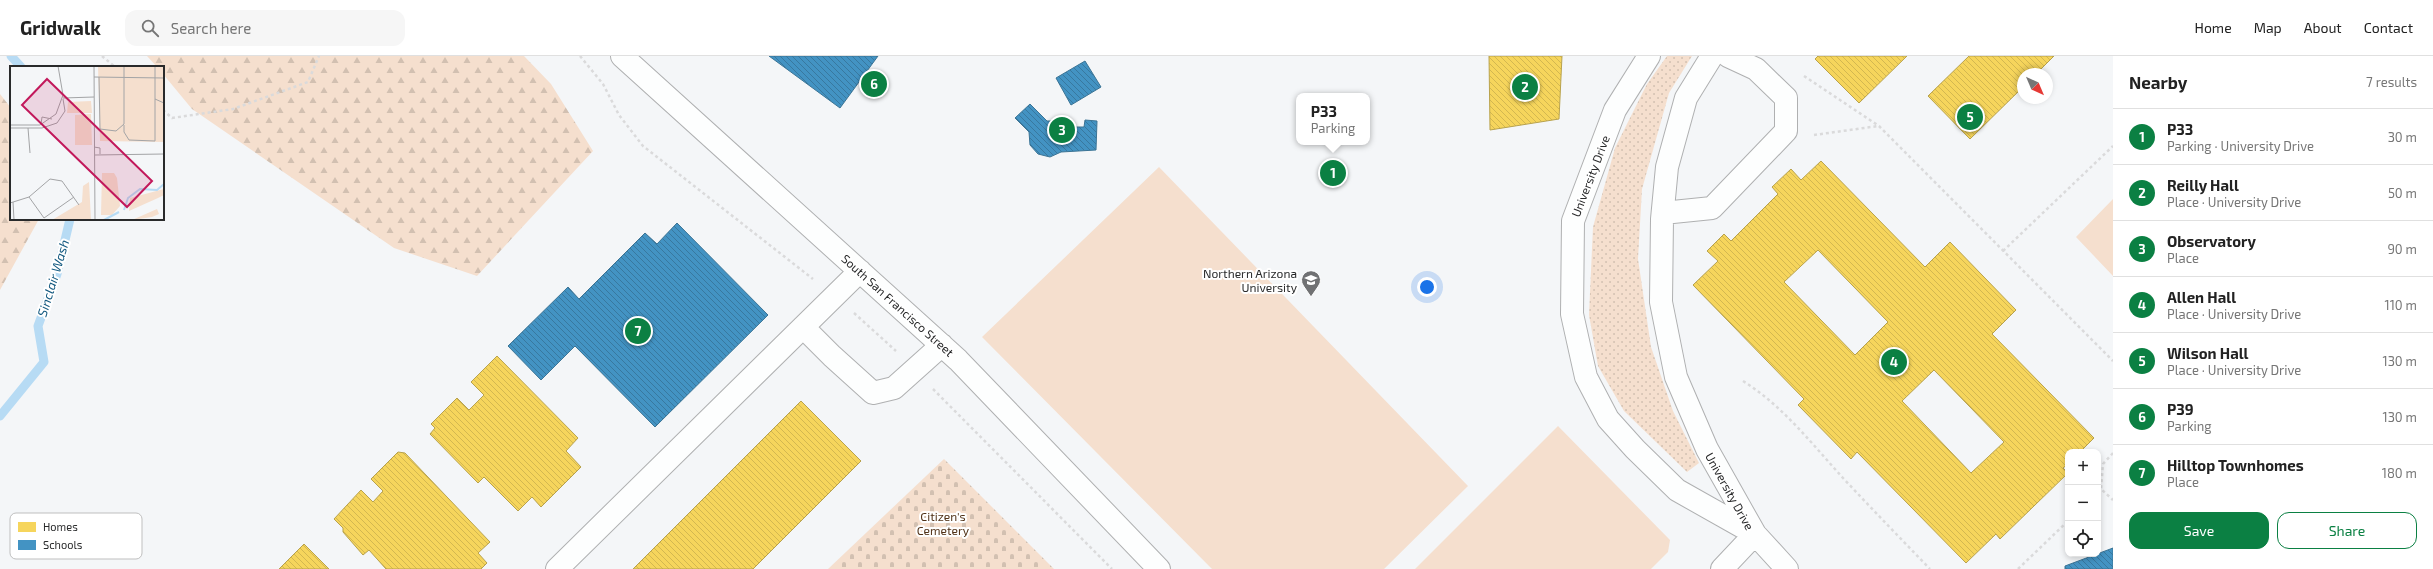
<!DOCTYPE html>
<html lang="en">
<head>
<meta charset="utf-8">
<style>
  body { margin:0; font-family:"Exo 2",sans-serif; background:#f6f6f6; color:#222 }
  .controls { position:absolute; right:12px; bottom:12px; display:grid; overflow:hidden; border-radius:8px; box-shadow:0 2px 6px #0003 }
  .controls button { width:36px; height:36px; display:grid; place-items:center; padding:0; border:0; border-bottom:1px solid #e0e0e0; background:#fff; color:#222; font:20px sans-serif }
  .compass { position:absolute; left:2017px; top:12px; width:36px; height:36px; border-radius:50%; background:#fff; box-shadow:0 2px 6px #0003; rotate:136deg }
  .you { position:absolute; left:1427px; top:231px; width:14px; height:14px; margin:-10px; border:3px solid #fff; border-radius:50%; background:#1a73e8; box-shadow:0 0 0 6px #1a73e833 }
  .badge { display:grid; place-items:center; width:26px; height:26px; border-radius:50%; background:#0b8043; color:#fff; font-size:13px; font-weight:700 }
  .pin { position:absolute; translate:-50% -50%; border:2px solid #fff; box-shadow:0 1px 4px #0006 }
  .popup { position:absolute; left:1296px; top:37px; width:74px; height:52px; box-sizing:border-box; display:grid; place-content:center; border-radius:8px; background:#fff; filter:drop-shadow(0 1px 3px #0005); font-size:13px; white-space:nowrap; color:#767676 }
  .popup b { font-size:15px; color:#222 }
  .popup::after { content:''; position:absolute; left:50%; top:100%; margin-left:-8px; border:8px solid transparent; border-top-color:#fff }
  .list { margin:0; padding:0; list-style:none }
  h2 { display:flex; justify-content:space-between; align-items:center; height:52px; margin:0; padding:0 16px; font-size:17px }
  h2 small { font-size:13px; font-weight:400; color:#767676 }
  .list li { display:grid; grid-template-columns:26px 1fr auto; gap:12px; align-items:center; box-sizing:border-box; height:56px; padding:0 16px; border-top:1px solid #e0e0e0 }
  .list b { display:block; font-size:15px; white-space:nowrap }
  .list p { margin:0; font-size:13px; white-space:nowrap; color:#767676 }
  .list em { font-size:13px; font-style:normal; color:#767676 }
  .actions { display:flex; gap:8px; padding:12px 16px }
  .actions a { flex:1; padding:9px 0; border:1px solid #0b8043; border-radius:12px; text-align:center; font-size:14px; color:#0b8043 }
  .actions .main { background:#0b8043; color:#fff }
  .icon { flex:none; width:22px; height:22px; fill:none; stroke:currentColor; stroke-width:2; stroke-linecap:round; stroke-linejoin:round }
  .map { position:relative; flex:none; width:2113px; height:513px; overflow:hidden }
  header { display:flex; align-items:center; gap:24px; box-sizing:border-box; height:56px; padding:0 20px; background:#fff; border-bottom:1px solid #e0e0e0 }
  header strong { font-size:19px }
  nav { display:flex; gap:22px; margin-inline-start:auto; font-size:14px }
  .search { width:280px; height:36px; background:#f6f6f6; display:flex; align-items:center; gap:10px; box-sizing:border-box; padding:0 14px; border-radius:12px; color:#767676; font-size:15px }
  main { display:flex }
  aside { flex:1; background:#fff }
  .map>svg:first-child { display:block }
  .grass { fill:url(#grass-dots) }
  .forest { fill:url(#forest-firs) }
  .cemetery { fill:url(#cemetery-stones) }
  .garden { fill:#f5dfce }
  .homes { fill:url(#homes-back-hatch); stroke:#b8a24d; fill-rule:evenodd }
  .schools { fill:url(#schools-back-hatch); stroke:#3b7495 }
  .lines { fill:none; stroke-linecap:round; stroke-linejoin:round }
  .stream { stroke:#b7dbf4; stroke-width:9 }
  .minor-casing { stroke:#afb0b1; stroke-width:24 }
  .path { stroke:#dadadb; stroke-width:2.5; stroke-dasharray:3 3; stroke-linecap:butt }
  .minor { stroke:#fdfefe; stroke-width:22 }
  .labels { text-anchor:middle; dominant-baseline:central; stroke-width:4; stroke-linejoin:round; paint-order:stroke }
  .street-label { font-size:12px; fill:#292a2b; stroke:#fff }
  .poi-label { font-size:12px; fill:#292a2b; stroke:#fff; text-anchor:end }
  .park-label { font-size:12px; fill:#503116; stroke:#fff }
  .water-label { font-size:13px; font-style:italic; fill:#145a80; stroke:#fff }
  .inset-river { fill:none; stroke:#b7dbf4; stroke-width:2 }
  .inset-road { fill:none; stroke:#a3a4a6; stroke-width:1 }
  .view { fill:#c2185b; fill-opacity:0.15; stroke:#c2185b; stroke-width:2 }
  .inset-edge { fill:none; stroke:#292a2b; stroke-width:2 }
  .key { fill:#fff; stroke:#bfbfbf; stroke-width:1 }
  .key-label { font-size:11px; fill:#292a2b }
</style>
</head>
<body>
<header>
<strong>Gridwalk</strong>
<div class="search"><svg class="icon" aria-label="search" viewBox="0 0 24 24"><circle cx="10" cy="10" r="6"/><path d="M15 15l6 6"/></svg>Search here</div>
<nav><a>Home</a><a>Map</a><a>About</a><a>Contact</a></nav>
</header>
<main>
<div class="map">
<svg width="2113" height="513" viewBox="0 0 2113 513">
  <defs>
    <pattern id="grass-dots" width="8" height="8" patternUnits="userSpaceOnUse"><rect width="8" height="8" fill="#f5dfce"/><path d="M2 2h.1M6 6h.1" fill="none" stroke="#d2c0b1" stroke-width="1.8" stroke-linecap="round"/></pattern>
    <pattern id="forest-firs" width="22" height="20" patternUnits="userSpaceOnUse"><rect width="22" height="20" fill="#f5dfce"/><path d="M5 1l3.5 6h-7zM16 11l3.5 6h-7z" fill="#d2c0b1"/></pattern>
    <pattern id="cemetery-stones" width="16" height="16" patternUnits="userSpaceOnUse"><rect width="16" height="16" fill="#f5dfce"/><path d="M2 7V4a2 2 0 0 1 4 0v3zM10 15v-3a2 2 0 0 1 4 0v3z" fill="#d2c0b1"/></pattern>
    <pattern id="homes-back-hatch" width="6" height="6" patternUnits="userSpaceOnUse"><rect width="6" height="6" fill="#f6d55c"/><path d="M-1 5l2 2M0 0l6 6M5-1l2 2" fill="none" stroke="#d3b750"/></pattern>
    <pattern id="schools-back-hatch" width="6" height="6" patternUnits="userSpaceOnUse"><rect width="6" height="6" fill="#4393c3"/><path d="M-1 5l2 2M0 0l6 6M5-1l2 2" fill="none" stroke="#38789f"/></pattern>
  </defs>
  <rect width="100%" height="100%" fill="#f4f6f8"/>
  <path class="grass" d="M1667 0H1692L1669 37 1642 133 1638 203 1651 291 1673 355 1699 407 1687 416 1624 355 1598 310 1589 259 1593 171 1615 92 1647 28Z"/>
  <path class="forest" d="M147 0H524L551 28 593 95 477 220 394 192 192 53 163 18V11H157Z
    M0 38 11 52V163H39L0 234Z"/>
  <path class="cemetery" d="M944 403 1054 513H828Z"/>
  <path class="garden" d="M1159 111 1468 430 1384 513H1212L982 281Z
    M2113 143V220L2076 181Z
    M1558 370 1670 484 1668 496 1651 513H1415Z"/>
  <path class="homes" d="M1489 0H1562L1559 63 1490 74Z
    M1818 0H1907L1859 47 1815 3Z
    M1969 0H2054L2036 18H2023V31L1970 83 1928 40Z
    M1821 105 1925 211 1950 186 2016 254 1992 278 2094 382 2080 396H2068V408L2063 412 2068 417 2000 483 1996 478 1966 507 1857 396 1851 403 1798 349 1804 343 1693 229 1718 205 1707 195 1724 178 1731 185 1778 138 1772 131 1791 113 1801 124ZM1818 194 1888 266 1855 299 1784 226ZM1934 314 2004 386 1971 417 1902 345Z
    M497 300 578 382 566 395 581 411 541 451 532 441 518 455 484 421 478 427 430 378 435 372 431 368 457 342 469 354 484 339 471 326Z
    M801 345 861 405 753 513H633Z
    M398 396 405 397 490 486 478 497 487 507 481 513H386L369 494 363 499 343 476V472L334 463 361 434 373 446 383 435 371 423Z
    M304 488 329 513H279Z"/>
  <path class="schools" d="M769 0H878L840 52Z
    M1085 5 1101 31 1071 49 1056 22Z
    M1030 48 1047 65H1056L1064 71H1084L1085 64 1097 65 1096 94 1061 96 1050 101 1038 98 1030 89 1029 76 1015 62Z
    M677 167 768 259 655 371 575 290 541 324 508 290 568 231 579 243 645 177 657 188Z
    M2113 492V513H2065V510Z"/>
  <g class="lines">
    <path class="stream" d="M11 0 21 11
      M0 360 44 306 38 270 57 218 70 163"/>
    <g class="minor-casing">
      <path id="minor" d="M622 0 958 304 1159 513
        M1649 0 1615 54 1573 165 1572 258 1586 321 1608 363 1635 393 1677 434 1755 478
        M1712 0 1686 42 1667 111 1662 163 1661 246 1676 321 1707 393 1755 478 1787 513
        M1663 157 1712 152 1786 75V42L1756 13 1728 0
        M803 271 832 300 873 337 894 332 942 289
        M557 513 860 215
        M1722 513 1755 478"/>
    </g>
    <path class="path" d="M102 0 115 11
      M580 0 603 28 619 59 643 90 813 223
      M1804 20 1879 70 2113 305
      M163 54 172 62 233 53 308 26 319 0
      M1814 79 1878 70
      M2003 195 2113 90
      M854 257 896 295
      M1743 325C1783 350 1812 388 1843 422 1872 453 1901 483 1930 513
      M933 333 1112 513
      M2113 397 2103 408 2101 433 2113 444
      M2018 513 2068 465"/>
    <use href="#minor" class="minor"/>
  </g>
  <defs>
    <g id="university-pin" transform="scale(1)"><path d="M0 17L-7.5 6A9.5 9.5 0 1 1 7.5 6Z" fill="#707173" stroke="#fff"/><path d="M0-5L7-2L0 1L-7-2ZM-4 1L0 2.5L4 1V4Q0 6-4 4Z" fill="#fff"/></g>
  </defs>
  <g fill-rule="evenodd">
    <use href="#university-pin" x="1311" y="224"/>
  </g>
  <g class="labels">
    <g class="street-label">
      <text transform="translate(1590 120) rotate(-69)">University Drive</text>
      <text transform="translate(898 249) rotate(42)">South San Francisco Street</text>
      <text transform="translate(1730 435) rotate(61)">University Drive</text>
    </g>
    <g class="poi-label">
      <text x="1297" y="217">Northern Arizona<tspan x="1297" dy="14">University</tspan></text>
    </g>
    <g class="park-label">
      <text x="943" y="460">Citizen's<tspan x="943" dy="14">Cemetery</tspan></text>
    </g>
    <g class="water-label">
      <text transform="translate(53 222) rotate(-73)">Sinclair Wash</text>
    </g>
  </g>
  <g transform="translate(10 10)">
    <rect width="154" height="154" fill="#f4f6f8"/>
    <path d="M92 107H104L107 112 110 140 102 149H91ZM79 116 81 154H42L72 136 73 120ZM154 123V129L148 132 119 145 120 132ZM147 143 149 148 142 151 122 154Z" fill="#f5dfce"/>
    <path d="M88 0H154V76L90 75Z" fill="#f5dfce"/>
    <path d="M81 35 82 47H57L58 36ZM81 48 82 79H65V49Z" fill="#f5dfce"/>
    <path class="inset-river" d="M114 144 118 132 130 123 147 124 154 118M94 154 109 146"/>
    <path class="inset-road" d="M84 0 85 154M145 0V33L154 37M84 11 154 12M89 11 90 63 106 65 114 58V0M53 32 84 31M31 58 32 51 42 53M0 59H30L46 48 53 29 48 0M114 59V66L119 74 145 75V33M0 62H32L47 57 55 45 53 33M18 62 20 87M84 81 90 82V88M85 89 154 88M19 131 34 152 64 131M3 136 4 154M0 137 19 131 40 113 52 115 69 139"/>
    <path class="view" d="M37 13 142 115 117 141 12 39Z"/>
    <rect width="154" height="154" class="inset-edge"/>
  </g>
  <rect x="10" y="457" width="132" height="46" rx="6" class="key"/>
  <rect x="18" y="466" width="18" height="10" fill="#f6d55c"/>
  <rect x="18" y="484" width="18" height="10" fill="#4393c3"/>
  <g class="key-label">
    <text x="43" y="475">Homes</text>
    <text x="43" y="493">Schools</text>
  </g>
</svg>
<div class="controls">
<button>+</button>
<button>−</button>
<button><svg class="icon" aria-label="locate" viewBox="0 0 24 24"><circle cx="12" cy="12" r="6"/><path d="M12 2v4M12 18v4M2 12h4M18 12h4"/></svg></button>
</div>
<svg class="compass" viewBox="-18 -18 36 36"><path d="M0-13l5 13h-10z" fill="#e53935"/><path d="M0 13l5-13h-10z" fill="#767676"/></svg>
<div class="you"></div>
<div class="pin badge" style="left:1333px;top:117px">1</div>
<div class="popup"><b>P33</b>Parking</div>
<div class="pin badge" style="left:1525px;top:31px">2</div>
<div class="pin badge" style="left:1062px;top:74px">3</div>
<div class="pin badge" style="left:1894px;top:306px">4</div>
<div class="pin badge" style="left:1970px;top:61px">5</div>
<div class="pin badge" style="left:874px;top:28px">6</div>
<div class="pin badge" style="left:638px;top:275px">7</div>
</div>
<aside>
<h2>Nearby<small>7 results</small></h2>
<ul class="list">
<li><span class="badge">1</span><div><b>P33</b><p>Parking · University Drive</p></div><em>30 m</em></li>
<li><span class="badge">2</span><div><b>Reilly Hall</b><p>Place · University Drive</p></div><em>50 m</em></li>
<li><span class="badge">3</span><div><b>Observatory</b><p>Place</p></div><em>90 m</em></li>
<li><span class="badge">4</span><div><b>Allen Hall</b><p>Place · University Drive</p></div><em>110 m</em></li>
<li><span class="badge">5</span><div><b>Wilson Hall</b><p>Place · University Drive</p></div><em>130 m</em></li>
<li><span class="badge">6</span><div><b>P39</b><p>Parking</p></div><em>130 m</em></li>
<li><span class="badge">7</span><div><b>Hilltop Townhomes</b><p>Place</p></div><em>180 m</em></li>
</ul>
<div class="actions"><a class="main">Save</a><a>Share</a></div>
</aside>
</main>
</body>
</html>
